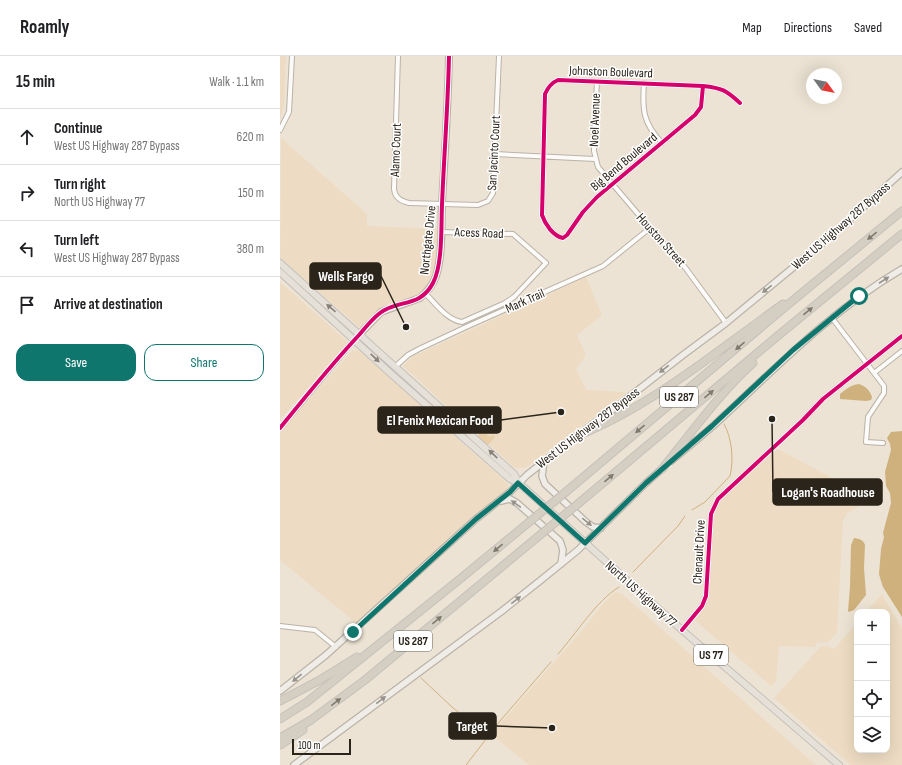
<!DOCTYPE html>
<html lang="en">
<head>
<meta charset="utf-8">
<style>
  body { margin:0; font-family:"Sofia Sans Condensed",sans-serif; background:#f2f2f2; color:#202124 }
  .controls { position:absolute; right:12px; bottom:12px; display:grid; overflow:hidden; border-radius:8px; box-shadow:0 4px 16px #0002 }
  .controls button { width:36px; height:36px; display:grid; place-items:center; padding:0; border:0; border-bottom:1px solid #e0e0e0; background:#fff; color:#202124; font:20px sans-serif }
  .compass { position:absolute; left:526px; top:12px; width:36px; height:36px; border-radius:50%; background:#fff; box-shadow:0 4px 16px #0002; rotate:123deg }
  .scale { position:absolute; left:12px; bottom:10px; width:59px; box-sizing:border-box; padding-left:4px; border:2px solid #2b241a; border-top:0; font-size:11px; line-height:14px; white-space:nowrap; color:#2b241a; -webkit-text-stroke:3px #fff; paint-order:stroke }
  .stop { position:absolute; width:12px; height:12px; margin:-9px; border:3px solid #0f766e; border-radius:50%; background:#fff }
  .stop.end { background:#0f766e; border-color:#fff; box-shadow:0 1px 4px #0008 }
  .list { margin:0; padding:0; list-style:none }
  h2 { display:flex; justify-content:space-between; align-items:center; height:52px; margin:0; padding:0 16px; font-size:17px }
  h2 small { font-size:13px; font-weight:400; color:#757577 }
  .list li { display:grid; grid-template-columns:26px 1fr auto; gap:12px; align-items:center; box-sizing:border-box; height:56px; padding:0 16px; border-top:1px solid #e0e0e0 }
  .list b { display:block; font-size:15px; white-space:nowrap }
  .list p { margin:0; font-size:13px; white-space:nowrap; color:#757577 }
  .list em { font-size:13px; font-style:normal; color:#757577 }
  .actions { display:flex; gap:8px; padding:12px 16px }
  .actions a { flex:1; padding:9px 0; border:1px solid #0f766e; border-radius:12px; text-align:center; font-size:14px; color:#0f766e }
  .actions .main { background:#0f766e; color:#fff }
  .icon { flex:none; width:22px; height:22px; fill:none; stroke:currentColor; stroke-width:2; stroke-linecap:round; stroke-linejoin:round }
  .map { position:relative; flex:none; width:622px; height:709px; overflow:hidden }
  header { display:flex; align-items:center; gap:24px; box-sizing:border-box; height:56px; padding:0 20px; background:#fff; border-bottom:1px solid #e0e0e0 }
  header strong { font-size:19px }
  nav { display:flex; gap:22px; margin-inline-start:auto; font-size:14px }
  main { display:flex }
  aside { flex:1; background:#fff }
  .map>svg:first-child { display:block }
  .built { fill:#eddcc3 }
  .green { fill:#e6cea8 }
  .water { fill:#cfb17d }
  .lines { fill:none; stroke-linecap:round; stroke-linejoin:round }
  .stream { stroke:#cfb17d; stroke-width:1 }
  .street-casing { stroke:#bab3a7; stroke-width:6 }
  .secondary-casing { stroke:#bab3a7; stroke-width:8 }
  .primary-casing { stroke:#c5c1ba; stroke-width:8 }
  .highway-casing { stroke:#c5c1ba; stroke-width:9 }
  .street { stroke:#fcfbf9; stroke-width:4 }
  .secondary { stroke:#f0ede8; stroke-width:5.5 }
  .primary { stroke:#e5e0d8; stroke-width:6 }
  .highway { stroke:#d5cfc3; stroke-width:7 }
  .highway-bridge-casing { stroke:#c5c1ba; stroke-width:9; stroke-linecap:butt }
  .highway-bridge { stroke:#d5cfc3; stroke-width:7 }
  .cycleway-casing { stroke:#fff; stroke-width:6 }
  .cycleway { stroke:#d6006c; stroke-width:4 }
  .oneway { fill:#807a6e }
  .oneway2 { fill:#97938b }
  .oneway3 { fill:#888279 }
  .route { stroke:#0f766e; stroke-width:5 }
  .labels { text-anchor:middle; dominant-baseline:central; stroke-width:3; stroke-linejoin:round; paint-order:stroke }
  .shield { fill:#fff; stroke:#6b665f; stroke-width:1 }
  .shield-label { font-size:12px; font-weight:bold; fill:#2b241a }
  .street-label { font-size:13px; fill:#2b241a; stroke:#fff }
  .leader { fill:none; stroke:#2b241a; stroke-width:1.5 }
  .callout-dot { fill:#2b241a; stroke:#fff; stroke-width:1.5 }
  .callout { fill:#2b241a; stroke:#2b241a; stroke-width:1.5 }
  .callout-label { font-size:14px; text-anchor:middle; font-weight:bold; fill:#fff }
</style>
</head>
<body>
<header>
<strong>Roamly</strong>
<nav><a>Map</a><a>Directions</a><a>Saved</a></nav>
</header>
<main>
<aside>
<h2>15 min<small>Walk · 1.1 km</small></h2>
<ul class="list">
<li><svg class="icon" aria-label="ahead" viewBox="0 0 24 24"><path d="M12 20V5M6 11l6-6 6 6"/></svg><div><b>Continue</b><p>West US Highway 287 Bypass</p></div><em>620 m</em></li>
<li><svg class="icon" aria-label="right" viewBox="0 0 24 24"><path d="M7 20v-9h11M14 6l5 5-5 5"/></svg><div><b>Turn right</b><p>North US Highway 77</p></div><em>150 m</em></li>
<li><svg class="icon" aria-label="left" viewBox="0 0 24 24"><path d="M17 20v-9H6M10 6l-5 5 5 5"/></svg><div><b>Turn left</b><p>West US Highway 287 Bypass</p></div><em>380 m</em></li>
<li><svg class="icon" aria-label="arrive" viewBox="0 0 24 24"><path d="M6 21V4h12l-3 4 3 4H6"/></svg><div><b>Arrive at destination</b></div></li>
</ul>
<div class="actions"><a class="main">Save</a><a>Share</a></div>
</aside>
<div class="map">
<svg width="622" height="709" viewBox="0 0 622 709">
  <rect width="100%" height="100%" fill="#ece3d4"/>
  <path class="built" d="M0 0H6L4 48 0 63Z
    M1 82 87 158V170L158 173 157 205 155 215 152 223 141 236 135 241 112 247 100 252 80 272 0 202Z
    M306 221 322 259 297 279 306 299 296 313 306 334 345 336 346 337 250 409 244 412H235L123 310 134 300Z
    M0 226 67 285 68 289 0 363Z
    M79 294 228 428 229 433 228 435 77 568 0 504V375L72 295Z
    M498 393 584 439 578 451 567 457 563 465 557 577 548 586 536 587V591L499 590 496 625 491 630 410 560 418 551 424 541 428 472 427 469 434 460 440 443 486 401Z
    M335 536 342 538 536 709H249L211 678 305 571 322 549Z
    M602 538 622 573V709H571L494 642 541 590 550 591 554 593 577 567V694H607V556H586Z"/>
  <path class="green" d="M206 371 207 372 204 376 210 381 213 379 215 381 208 389H205L199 383 198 379Z"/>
  <path class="water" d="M579 328C586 330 590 335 592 341L591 344 586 345 560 343V338C566 333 571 329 579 328Z
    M622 375V561L603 531 601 525 599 518 601 493 604 481 603 477 611 447 610 437 606 430 605 416 611 394 610 388 607 382 611 376Z
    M574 482C579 483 583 483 585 489L584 512 586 539 574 554 569 556 568 555 570 531 571 489Z"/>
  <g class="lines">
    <path class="stream" d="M412 454 425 446 450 420C454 404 452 382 444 368
      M353 516 398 470 405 460
      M278 598C296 578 316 545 339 531
      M141 622 172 651 208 680
      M186 709 220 665 271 606"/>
    <g class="street-casing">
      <path id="street" d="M118 0 114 133C115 142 121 145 129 147L198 149 208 145 213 137 219 0
        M317 26 314 78V95L318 111 370 172 404 210 446 267
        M364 27C362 54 363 67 382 87
        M423 30 421 51 415 59 317 141 303 156 287 179 283 182C273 180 265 168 262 159L265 38C268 31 271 27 278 24L423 30C442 32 446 34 460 47
        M0 74 9 56 12 0
        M215 98 315 103
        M145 237C156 248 167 264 182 266L225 247 234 241 266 207 233 178 161 176
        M552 262 604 330V337L588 361 586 386 603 387
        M116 310 128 299 139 293 186 271 323 210 370 172
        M594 317 622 295
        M0 372 74 284
        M0 570 35 574 56 591
        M402 574 422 550 426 540 431 458 438 443 523 364 543 343 622 280"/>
    </g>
    <g class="secondary-casing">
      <path id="secondary" d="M74 284 101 256 140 242C147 236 153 229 156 220 163 198 161 169 162 147 165 98 168 49 169 0
        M306 373 335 352 403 299 446 267 556 176 622 116
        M264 405 262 420 265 428 306 466 313 471 321 472
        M391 405C405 394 419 382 433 370 494 314 550 255 622 213
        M221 445 230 443 237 447 280 485 283 494 281 508
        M0 635 46 599 196 463 230 436 247 419 299 378
        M14 709 222 555 261 524 298 494 366 427 384 411"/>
    </g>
    <g class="primary-casing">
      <path id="primary" d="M0 207 234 418 239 427
        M0 216 109 316 230 423 239 427 402 574 559 709"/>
    </g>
    <g class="highway-casing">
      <path id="highway" d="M297 380C372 350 438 294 503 248
        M382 413C411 377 439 338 473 307
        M287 435 511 246 622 155
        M299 447 500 278 622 178
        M0 645 38 625 77 601
        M0 663 27 646 180 523 248 467
        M0 682 31 664 85 624 260 479
        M0 689 23 674"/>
    </g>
    <use href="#street" class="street"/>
    <use href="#secondary" class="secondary"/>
    <use href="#primary" class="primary"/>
    <use href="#highway" class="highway"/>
    <g class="highway-bridge-casing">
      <path id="highway-bridge" d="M248 467 287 435
        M260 479 299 447"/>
    </g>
    <use href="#highway-bridge" class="highway-bridge"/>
    <g class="cycleway-casing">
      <path id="cycleway" d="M423 30 421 51 415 59 317 141 303 156 287 179 283 182C273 180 265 168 262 159L265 38C268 31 271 27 278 24L423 30C442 32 446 34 460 47
        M0 372C26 340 51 309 79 279 85 272 92 263 100 257 118 243 140 252 153 227 163 208 161 169 162 149 164 99 168 50 169 0
        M402 574 422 550 426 540 431 458 438 443 523 364 543 343 622 280"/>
    </g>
    <use href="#cycleway" class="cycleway"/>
  </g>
  <defs><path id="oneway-solid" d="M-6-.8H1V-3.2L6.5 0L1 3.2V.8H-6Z"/></defs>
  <g class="oneway">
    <use href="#oneway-solid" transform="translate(592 180) rotate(141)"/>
    <use href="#oneway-solid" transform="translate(528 255) rotate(-39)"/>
    <use href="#oneway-solid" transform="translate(460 290) rotate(140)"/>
    <use href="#oneway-solid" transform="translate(429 338) rotate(-40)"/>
    <use href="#oneway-solid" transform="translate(360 373) rotate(140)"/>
    <use href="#oneway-solid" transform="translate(329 422) rotate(-40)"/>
    <use href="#oneway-solid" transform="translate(218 492) rotate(140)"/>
    <use href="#oneway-solid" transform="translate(157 564) rotate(-40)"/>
    <use href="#oneway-solid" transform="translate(56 646) rotate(-37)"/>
  </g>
  <g class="oneway2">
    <use href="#oneway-solid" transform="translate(604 224) rotate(-33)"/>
    <use href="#oneway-solid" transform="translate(487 233) rotate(142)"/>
    <use href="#oneway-solid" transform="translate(384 313) rotate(142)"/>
    <use href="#oneway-solid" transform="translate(236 448) rotate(-145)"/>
    <use href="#oneway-solid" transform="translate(307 466) rotate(39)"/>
    <use href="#oneway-solid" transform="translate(236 544) rotate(-38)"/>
    <use href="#oneway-solid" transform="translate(17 622) rotate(141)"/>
    <use href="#oneway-solid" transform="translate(101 644) rotate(-37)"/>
  </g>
  <g class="oneway3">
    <use href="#oneway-solid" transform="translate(51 252) rotate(-139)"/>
    <use href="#oneway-solid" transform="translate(95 302) rotate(43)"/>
    <use href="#oneway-solid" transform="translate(213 398) rotate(-136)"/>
  </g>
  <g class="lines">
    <path class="route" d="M73 576 196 463 230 436 238 427 305 487 366 427 432 370 513 294 564 252 579 240"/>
  </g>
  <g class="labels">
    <g class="shield">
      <rect x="380" y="331" width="38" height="20" rx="3"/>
      <rect x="114" y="575" width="38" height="20" rx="3"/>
      <rect x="414" y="589" width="34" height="20" rx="3"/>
    </g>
    <g class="shield-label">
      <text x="399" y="341">US 287</text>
      <text x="133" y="585">US 287</text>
      <text x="431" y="599">US 77</text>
    </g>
    <g class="street-label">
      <text transform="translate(331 16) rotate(2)">Johnston Boulevard</text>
      <text transform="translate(315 64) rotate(-88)">Noel Avenue</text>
      <text transform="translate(116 94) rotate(-88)">Alamo Court</text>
      <text transform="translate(214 97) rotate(-87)">San Jacinto Court</text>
      <text transform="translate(344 106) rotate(-40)">Big Bend Boulevard</text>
      <text transform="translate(561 170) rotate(-41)">West US Highway 287 Bypass</text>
      <text transform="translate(199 177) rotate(2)">Acess Road</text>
      <text transform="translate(148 184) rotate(-84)">Northgate Drive</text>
      <text transform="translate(381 184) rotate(48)">Houston Street</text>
      <text transform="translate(245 245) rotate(-24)">Mark Trail</text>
      <text transform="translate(308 372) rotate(-37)">West US Highway 287 Bypass</text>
      <text transform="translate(419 496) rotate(-87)">Chenault Drive</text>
      <text transform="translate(361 538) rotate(42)">North US Highway 77</text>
    </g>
  </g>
  <path class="leader" d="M126 271L101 220M281 356L221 364M492 363L493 436M272 672L216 670"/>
  <g class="callout-dot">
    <circle cx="126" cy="271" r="4"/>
    <circle cx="281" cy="356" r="4"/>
    <circle cx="492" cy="363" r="4"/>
    <circle cx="272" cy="672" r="4"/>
  </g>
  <g class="callout">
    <rect x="30" y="207" width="71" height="26" rx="4"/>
    <rect x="98" y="351" width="123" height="26" rx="4"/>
    <rect x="493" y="423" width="109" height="26" rx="4"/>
    <rect x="169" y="657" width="47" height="26" rx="4"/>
  </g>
  <g class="callout-label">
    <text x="66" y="225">Wells Fargo</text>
    <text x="160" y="369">El Fenix Mexican Food</text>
    <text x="548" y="441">Logan's Roadhouse</text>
    <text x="192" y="675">Target</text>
  </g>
</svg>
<div class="controls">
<button>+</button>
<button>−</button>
<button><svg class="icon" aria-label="locate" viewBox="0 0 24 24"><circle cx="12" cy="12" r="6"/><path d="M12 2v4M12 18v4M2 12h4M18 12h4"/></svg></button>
<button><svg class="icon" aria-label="layers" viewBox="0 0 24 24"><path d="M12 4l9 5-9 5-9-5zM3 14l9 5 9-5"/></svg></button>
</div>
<svg class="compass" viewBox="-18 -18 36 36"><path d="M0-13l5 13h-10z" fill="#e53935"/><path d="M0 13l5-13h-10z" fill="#757577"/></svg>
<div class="scale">100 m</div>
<div class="stop" style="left:579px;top:240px"></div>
<div class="stop end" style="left:73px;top:576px"></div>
</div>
</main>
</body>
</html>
